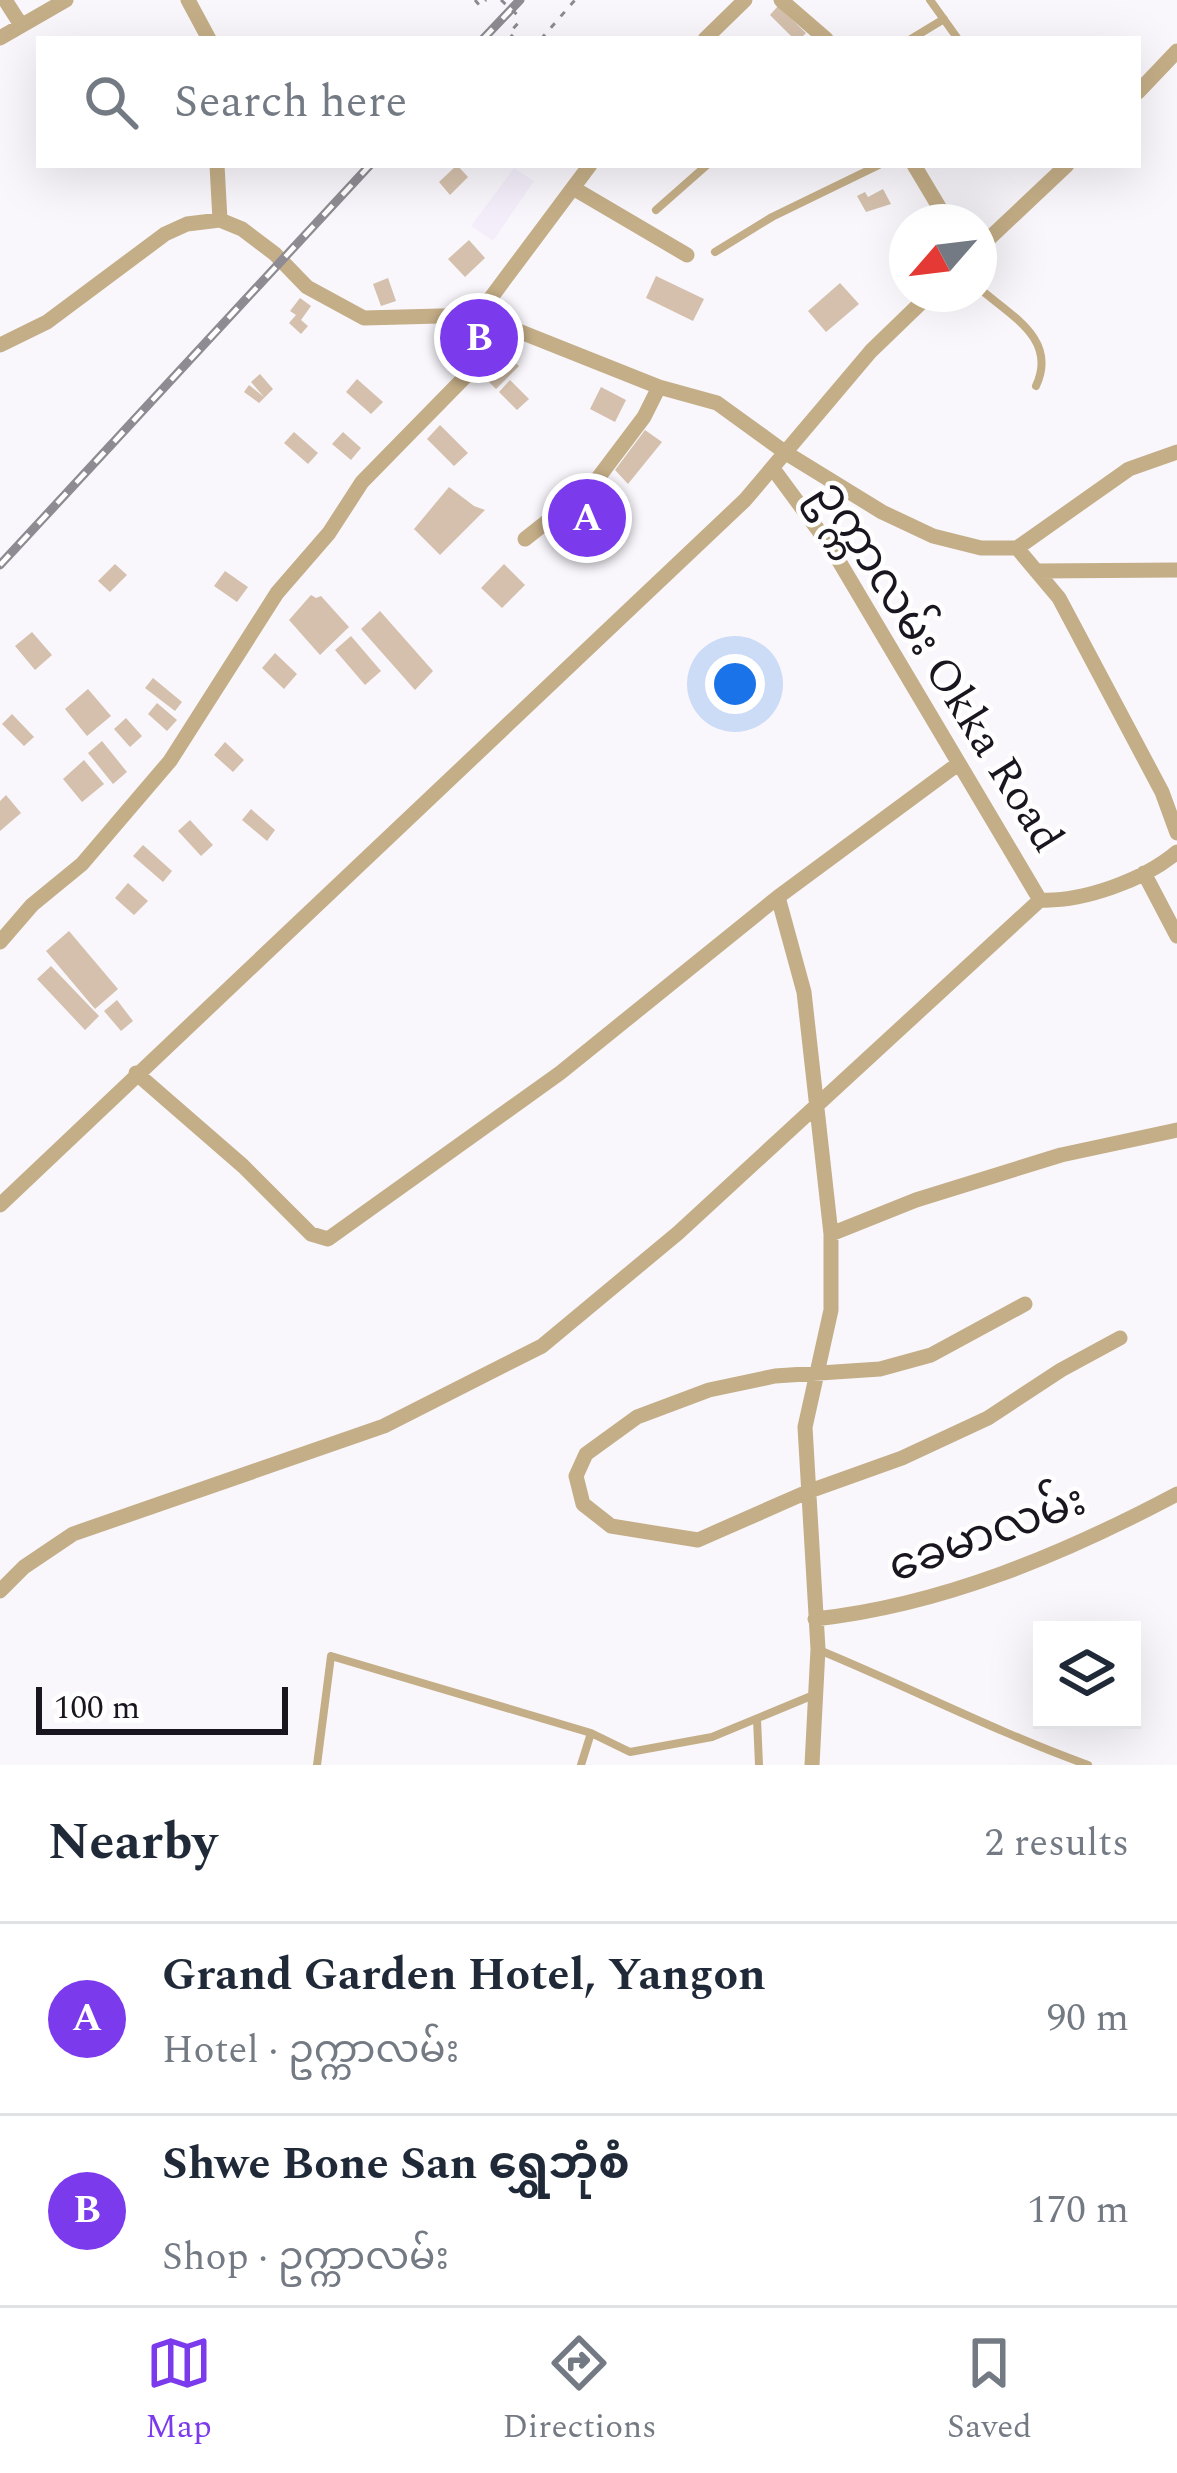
<!DOCTYPE html>
<html lang="en">
<head>
<meta charset="utf-8">
<style>
  body { margin:0; font-family:Spectral,"Noto Sans Myanmar",serif; background:#f2f2f3; color:#1f2937 }
  .controls { position:absolute; right:36px; bottom:36px; display:grid; overflow:hidden; border-radius:0px; box-shadow:0 12px 48px #0002 }
  .controls button { width:108px; height:108px; display:grid; place-items:center; padding:0; border:0; border-bottom:3px solid #e0e1e3; background:#fff; color:#1f2937; font:60px sans-serif }
  .compass { position:absolute; left:889px; top:204px; width:108px; height:108px; border-radius:50%; background:#fff; box-shadow:0 12px 48px #0002; rotate:242deg }
  .scale { position:absolute; left:36px; bottom:30px; width:252px; box-sizing:border-box; padding-left:12px; border:6px solid #1a161f; border-top:0; font-size:33px; line-height:42px; white-space:nowrap; color:#1a161f; -webkit-text-stroke:9px #fff; paint-order:stroke }
  .you { position:absolute; left:735px; top:684px; width:42px; height:42px; margin:-30px; border:9px solid #fff; border-radius:50%; background:#1a73e8; box-shadow:0 0 0 18px #1a73e833 }
  .badge { display:grid; place-items:center; width:78px; height:78px; border-radius:50%; background:#7c3aed; color:#fff; font-size:39px; font-weight:700 }
  .pin { position:absolute; translate:-50% -50%; border:6px solid #fff; box-shadow:0 3px 12px #0006 }
  .list { margin:0; padding:0; list-style:none }
  h2 { display:flex; justify-content:space-between; align-items:center; height:156px; margin:0; padding:0 48px; font-size:51px }
  h2 small { font-size:39px; font-weight:400; color:#747a83 }
  .list li { display:grid; grid-template-columns:78px 1fr auto; gap:36px; align-items:center; box-sizing:border-box; height:192px; padding:0 48px; border-top:3px solid #e0e1e3 }
  .list b { display:block; font-size:45px; white-space:nowrap }
  .list p { margin:0; font-size:39px; white-space:nowrap; color:#747a83 }
  .list em { font-size:39px; font-style:normal; color:#747a83 }
  .icon { flex:none; width:66px; height:66px; fill:none; stroke:currentColor; stroke-width:2; stroke-linecap:round; stroke-linejoin:round }
  .map { position:relative; flex:none; width:1177px; height:1765px; overflow:hidden }
  .search { position:absolute; background:#fff; box-shadow:0 12px 48px #0002; left:36px; right:36px; top:36px; height:132px; display:flex; align-items:center; gap:30px; box-sizing:border-box; padding:0 42px; border-radius:0px; color:#747a83; font-size:45px }
  .sheet { height:540px; background:#fff }
  nav { display:flex; justify-content:space-around; align-items:center; box-sizing:border-box; height:168px; border-top:3px solid #e0e1e3; background:#fff; font-size:33px; color:#747a83 }
  nav a { display:grid; justify-items:center; gap:6px }
  nav .on { color:#7c3aed }
  .map>svg:first-child { display:block }
  .built { fill:#f4eefb }
  .building { fill:#d4c0ac }
  .lines { fill:none; stroke-linecap:round; stroke-linejoin:round }
  .path { stroke:#8c8990; stroke-width:3; stroke-dasharray:6 9; stroke-linecap:butt }
  .service { stroke:#c4ae87; stroke-width:8 }
  .minor { stroke:#c4ae87; stroke-width:15 }
  .rail-casing { stroke:#8e8b92; stroke-width:9 }
  .rail { stroke:#fff; stroke-width:4.5; stroke-dasharray:14; stroke-linecap:butt }
  .path-bridge { stroke:#8c8990; stroke-width:3; stroke-dasharray:6 9; stroke-linecap:butt }
  .labels { text-anchor:middle; dominant-baseline:central; stroke-width:9; stroke-linejoin:round; paint-order:stroke }
  .street-label { font-size:45px; fill:#1a161f; stroke:#fff }
</style>
</head>
<body>
<div class="map">
<svg width="1177" height="1765" viewBox="0 0 1177 1765">
  <rect width="100%" height="100%" fill="#f9f7fc"/>
  <path class="built" d="M514 168 534 181 493 241 471 226Z"/>
  <path class="building" d="M778 6 806 33 800 39H794L770 15Z
    M457 165 468 177 450 195 439 182Z
    M883 189 891 204 866 212 857 196 865 192 868 197Z
    M469 240 485 258 465 277 448 259Z
    M656 276 704 299 693 321 646 298Z
    M388 278 396 301 381 306 373 284Z
    M840 283 859 304 826 332 808 311Z
    M300 298 311 306 301 320 308 326 301 334 289 323 296 315 290 311Z
    M451 321 462 346 448 351 438 327Z
    M508 356 519 366 496 389 486 379Z
    M260 374 273 389 259 403 244 392 249 385 264 397 251 382Z
    M357 379 383 402 371 414 346 392Z
    M510 380 529 399 517 410 499 392Z
    M601 387 626 400 615 422 590 409Z
    M440 425 468 453 454 466 427 439Z
    M645 430 662 442 628 484 615 470Z
    M294 432 318 453 308 464 284 443Z
    M343 432 361 448 351 460 332 444Z
    M449 487 474 506 485 510 440 555 414 529Z
    M115 564 127 575 110 592 98 581Z
    M504 564 525 585 502 608 481 588Z
    M225 571 248 587 237 602 214 586Z
    M311 595 316 598 321 596 349 627 320 655 289 620Z
    M380 611 433 671 415 690 361 629Z
    M32 632 52 655 35 670 15 646Z
    M351 636 381 671 365 685 335 650Z
    M275 653 297 674 284 689 262 668Z
    M153 678 182 702 175 711 145 688Z
    M88 689 111 716 87 736 65 709Z
    M157 703 177 720 167 731 148 714Z
    M12 714 34 737 24 746 2 724Z
    M126 718 142 736 130 747 114 729Z
    M102 741 127 772 113 784 88 753Z
    M225 742 244 760 233 772 214 755Z
    M84 760 104 784 82 802 63 779Z
    M6 795 21 813 0 831V801Z
    M251 809 275 830 267 841 242 820Z
    M190 820 213 845 201 856 178 831Z
    M143 845 172 871 163 882 133 856Z
    M128 883 148 901 134 915 115 898Z
    M69 931 118 989 95 1009 46 951Z
    M51 966 99 1016 85 1030 37 979Z
    M117 1000 133 1021 121 1031 104 1011Z"/>
  <g class="lines">
    <path class="path" d="M475 0 480 6 486 0
      M515 39 509 33 522 19
      M541 39 575 0"/>
    <path class="service" d="M930 0 958 39
      M911 39 944 19
      M656 210 707 165
      M715 252 772 217 879 165
      M979 288C1011 316 1058 339 1036 386
      M819 1650C909 1687 996 1732 1088 1765
      M757 1719 759 1765
      M317 1765 331 1656 591 1733 630 1752 712 1737 816 1694
      M581 1765 591 1733"/>
    <path class="minor" d="M5 0 21 25
      M188 0 209 39
      M781 0 826 39
      M0 38 66 0
      M705 39 745 0
      M1138 92 1177 51
      M217 165 220 220
      M914 165 948 222
      M573 188 687 255
      M979 248 1067 165
      M478 315 590 165
      M0 345 47 322 165 234 187 224 220 220 242 229 275 254 307 287 364 318 478 315 659 387 717 403 786 453 882 512 933 536 981 548H1017L1129 469 1177 452
      M774 470 830 546 1040 900
      M525 539 592 486 644 417 659 387
      M1017 548 1059 598 1162 792 1177 833
      M1036 571 1177 570
      M1144 873 1177 936
      M778 897 804 992 831 1234V1310L805 1427 818 1649 812 1765
      M0 942 32 905 82 864 170 761 277 593 329 533 362 482 512 329
      M136 1073 243 1166 311 1234 328 1239 560 1073 778 897 958 764
      M0 1205 745 500 871 351 930 294
      M831 1234 916 1200 1061 1155 1177 1130
      M1025 1304 931 1355 880 1369 775 1376 709 1390 637 1417 586 1454 576 1476 583 1504 611 1526 698 1540 807 1492 902 1458 988 1418 1061 1370 1120 1338
      M0 1591 24 1567 73 1534 384 1426 542 1346 678 1233 1040 900C1083 902 1144 880 1177 852
      M815 1619C943 1605 1064 1554 1177 1494"/>
    <g class="rail-casing">
      <path id="rail" d="M483 39 520 0
        M0 565 370 165"/>
    </g>
    <use href="#rail" class="rail"/>
    <path class="path-bridge" d="M501 0 522 19"/>
  </g>
  <g class="labels">
    <g class="street-label">
      <text transform="translate(938 666) rotate(58)">ဥက္ကာလမ်း Okka Road</text>
      <text transform="translate(987 1534) rotate(-20)">ခေမာလမ်း</text>
    </g>
  </g>
</svg>
<div class="controls">
<button><svg class="icon" aria-label="layers" viewBox="0 0 24 24"><path d="M12 4l9 5-9 5-9-5zM3 14l9 5 9-5"/></svg></button>
</div>
<svg class="compass" viewBox="-18 -18 36 36"><path d="M0-13l5 13h-10z" fill="#e53935"/><path d="M0 13l5-13h-10z" fill="#747a83"/></svg>
<div class="scale">100 m</div>
<div class="you"></div>
<div class="pin badge" style="left:587px;top:518px">A</div>
<div class="pin badge" style="left:479px;top:338px">B</div>
<div class="search"><svg class="icon" aria-label="search" viewBox="0 0 24 24"><circle cx="10" cy="10" r="6"/><path d="M15 15l6 6"/></svg>Search here</div>
</div>
<section class="sheet">
<h2>Nearby<small>2 results</small></h2>
<ul class="list">
<li><span class="badge">A</span><div><b>Grand Garden Hotel, Yangon</b><p>Hotel · ဥက္ကာလမ်း</p></div><em>90 m</em></li>
<li><span class="badge">B</span><div><b>Shwe Bone San ရွှေဘုံစံ</b><p>Shop · ဥက္ကာလမ်း</p></div><em>170 m</em></li>
</ul>
</section>
<nav>
<a class="on"><svg class="icon" aria-label="map" viewBox="0 0 24 24"><path d="M3 6l6-2 6 2 6-2v14l-6 2-6-2-6 2zM9 4v14M15 6v14"/></svg>Map</a>
<a><svg class="icon" aria-label="directions" viewBox="0 0 24 24"><path d="M12 3l9 9-9 9-9-9zM9 14v-3h6M13 9l2 2-2 2"/></svg>Directions</a>
<a><svg class="icon" aria-label="saved" viewBox="0 0 24 24"><path d="M7 4h10v16l-5-4-5 4z"/></svg>Saved</a>
</nav>
</body>
</html>
